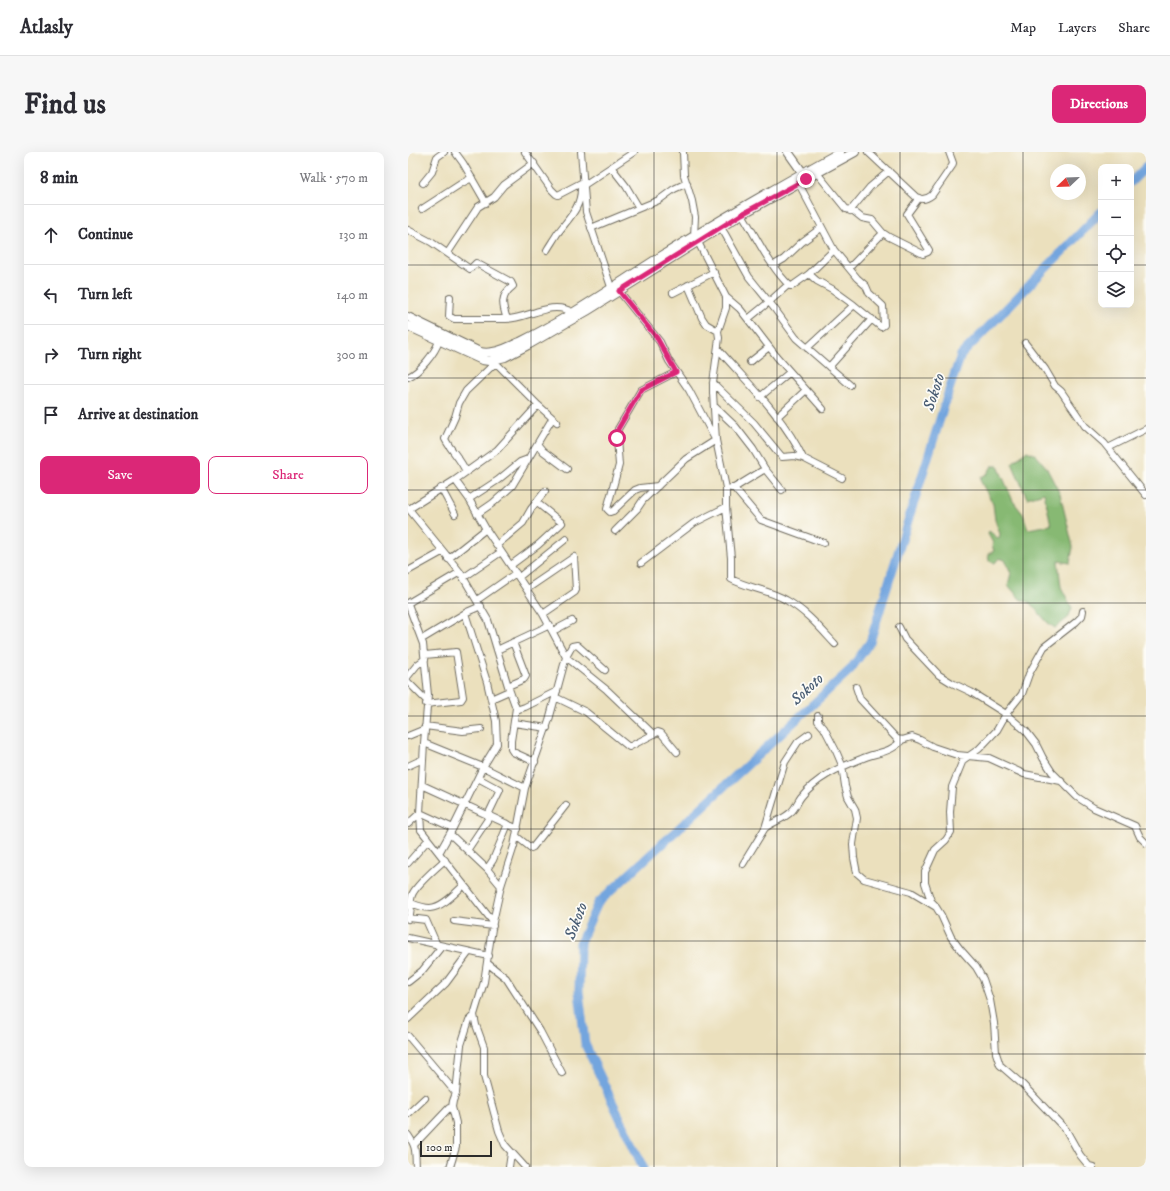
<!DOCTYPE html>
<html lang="en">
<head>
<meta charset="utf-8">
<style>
  body { margin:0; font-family:"IM FELL DW Pica",serif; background:#f7f7f7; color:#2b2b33 }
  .controls { position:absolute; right:12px; top:12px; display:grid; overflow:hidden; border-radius:8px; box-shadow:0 4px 16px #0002 }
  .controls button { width:36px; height:36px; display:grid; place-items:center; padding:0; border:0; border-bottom:1px solid #e1e1e2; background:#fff; color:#2b2b33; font:20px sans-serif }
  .compass { position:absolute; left:642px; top:12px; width:36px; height:36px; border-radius:50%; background:#fff; box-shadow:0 4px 16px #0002; rotate:247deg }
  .scale { position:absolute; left:12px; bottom:10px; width:72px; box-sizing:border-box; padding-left:4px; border:2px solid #2b2b2b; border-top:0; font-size:11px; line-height:14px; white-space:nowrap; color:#2b2b2b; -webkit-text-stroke:3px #fdfcf7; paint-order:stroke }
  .stop { position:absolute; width:12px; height:12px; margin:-9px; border:3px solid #db2777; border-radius:50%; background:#fff }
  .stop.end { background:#db2777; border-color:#fff; box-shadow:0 1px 4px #0008 }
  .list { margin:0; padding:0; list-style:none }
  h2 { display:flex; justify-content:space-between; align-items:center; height:52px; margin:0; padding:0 16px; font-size:17px }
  h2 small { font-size:13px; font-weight:400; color:#7c7c81 }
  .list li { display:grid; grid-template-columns:26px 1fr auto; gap:12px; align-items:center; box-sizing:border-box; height:60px; padding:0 16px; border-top:1px solid #e1e1e2 }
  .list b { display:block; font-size:15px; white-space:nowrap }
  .list em { font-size:13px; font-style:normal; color:#7c7c81 }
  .actions { display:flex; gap:8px; padding:12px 16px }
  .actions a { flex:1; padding:9px 0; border:1px solid #db2777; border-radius:8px; text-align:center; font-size:14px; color:#db2777 }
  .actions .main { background:#db2777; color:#fff }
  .icon { flex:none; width:22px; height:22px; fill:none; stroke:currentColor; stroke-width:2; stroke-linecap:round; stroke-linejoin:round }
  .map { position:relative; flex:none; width:738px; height:1015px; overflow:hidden; border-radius:8px }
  header { display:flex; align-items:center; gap:24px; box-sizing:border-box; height:56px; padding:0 20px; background:#fff; border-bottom:1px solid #e1e1e2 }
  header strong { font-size:19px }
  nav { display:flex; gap:22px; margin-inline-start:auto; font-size:14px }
  .intro { display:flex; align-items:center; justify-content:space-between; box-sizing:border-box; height:96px; padding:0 24px }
  h1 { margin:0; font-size:28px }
  .button { padding:10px 18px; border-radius:8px; background:#db2777; color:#fff; font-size:14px; font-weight:700 }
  main { display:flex; gap:24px; padding:0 24px }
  aside { flex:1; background:#fff; border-radius:8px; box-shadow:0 4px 16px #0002 }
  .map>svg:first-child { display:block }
  .forest { fill:#87b973; stroke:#59724f }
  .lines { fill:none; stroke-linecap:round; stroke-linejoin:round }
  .river { stroke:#73a5de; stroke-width:9 }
  .street-casing { stroke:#6e6a5e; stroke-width:8 }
  .secondary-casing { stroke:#6e6a5e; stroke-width:10 }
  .street { stroke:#fff; stroke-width:6 }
  .secondary { stroke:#fff; stroke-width:8 }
  .route { stroke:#db2777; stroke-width:5 }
  .grid { fill:none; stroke:#2b2b2b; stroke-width:1; stroke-opacity:0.55 }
  .labels { text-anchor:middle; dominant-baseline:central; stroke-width:3.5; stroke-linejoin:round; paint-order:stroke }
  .water-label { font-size:16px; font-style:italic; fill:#485c73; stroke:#fdfcf7 }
</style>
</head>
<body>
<header>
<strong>Atlasly</strong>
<nav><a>Map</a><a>Layers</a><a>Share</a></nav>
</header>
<div class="intro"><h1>Find us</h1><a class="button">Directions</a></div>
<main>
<aside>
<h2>8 min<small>Walk · 570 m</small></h2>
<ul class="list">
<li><svg class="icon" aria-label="ahead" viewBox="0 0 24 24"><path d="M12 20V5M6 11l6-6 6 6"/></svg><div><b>Continue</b></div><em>130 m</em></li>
<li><svg class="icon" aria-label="left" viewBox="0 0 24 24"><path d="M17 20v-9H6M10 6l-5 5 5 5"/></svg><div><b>Turn left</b></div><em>140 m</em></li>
<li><svg class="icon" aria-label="right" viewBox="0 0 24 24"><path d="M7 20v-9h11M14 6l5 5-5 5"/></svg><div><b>Turn right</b></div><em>300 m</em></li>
<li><svg class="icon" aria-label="arrive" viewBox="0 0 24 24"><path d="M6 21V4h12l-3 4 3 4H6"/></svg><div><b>Arrive at destination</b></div></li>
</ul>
<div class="actions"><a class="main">Save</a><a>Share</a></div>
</aside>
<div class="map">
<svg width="738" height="1015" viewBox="0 0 738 1015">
  <rect width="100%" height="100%" fill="#fdfcf7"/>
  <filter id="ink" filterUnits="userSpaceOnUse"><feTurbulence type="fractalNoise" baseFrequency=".025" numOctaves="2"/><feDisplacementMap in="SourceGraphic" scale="8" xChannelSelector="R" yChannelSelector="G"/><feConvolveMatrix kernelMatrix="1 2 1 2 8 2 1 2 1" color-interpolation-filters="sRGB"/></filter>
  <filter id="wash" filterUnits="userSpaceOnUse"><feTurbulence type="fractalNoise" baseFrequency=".012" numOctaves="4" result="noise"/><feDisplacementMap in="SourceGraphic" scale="16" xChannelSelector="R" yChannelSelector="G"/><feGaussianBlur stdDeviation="0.9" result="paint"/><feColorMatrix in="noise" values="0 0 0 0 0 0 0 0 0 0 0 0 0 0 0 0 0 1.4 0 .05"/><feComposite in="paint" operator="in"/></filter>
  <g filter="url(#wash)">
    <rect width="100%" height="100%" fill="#ebe0bd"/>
    <path class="forest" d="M619 299 628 303 638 315 652 342 665 395 662 411 650 409 653 435 664 456 660 466 647 476 640 471 622 451 612 447 600 433 603 421 597 408 591 406 587 411 581 409 580 402 586 399 584 393 585 391 580 382 581 379 591 387 592 382 587 368 585 352 573 330V325L579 322 584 314H590L605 349 615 362 620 377 643 373 636 341 619 346 604 311Z"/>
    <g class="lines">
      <path class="river" d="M723 30 738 15
        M235 1015 177 892 171 839 172 791 190 751 442 518 462 490 542 235 553 203 693 60"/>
    </g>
  </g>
  <g filter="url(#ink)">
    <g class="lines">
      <g class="street-casing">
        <path id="street" d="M47 0 55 11 78 51
          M117 0 143 37 148 42 150 43 173 31 176 33 226 0
          M173 0 178 60 203 135
          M275 0 276 23 284 49 287 65 286 84
          M460 0 508 45C514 49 519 47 524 43L544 14 545 11 541 0
          M204 16 218 34 231 56
          M409 21 438 57 444 58 454 66 464 68 475 81 481 85 515 102 520 100 521 98 499 62 511 46
          M15 31 24 20 29 5 36 0
          M391 32 426 98 449 126 458 134 461 141 475 154 476 173 473 175 446 153 424 137 409 129 401 122
          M14 57 54 31 64 26
          M442 59 462 35 481 19
          M334 62C349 86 362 115 382 134H384L401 122 426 98
          M183 76 251 48 266 37 279 31
          M313 76 317 82 341 125 366 156 388 186 442 233
          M0 78 23 90 62 117 68 111 103 130 105 134C92 144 94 153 99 167
          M290 90 316 141 318 145V156L310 179 311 186 305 231V241L308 288 318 336V355L323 406V427C340 436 361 438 378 448 398 459 412 476 427 492
          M139 98C142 93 146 87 149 82 160 67 173 56 173 37
          M41 102V99L70 55 86 45 96 33 126 11
          M366 113 376 107 394 90 413 76
          M441 116 475 81
          M280 133 294 166 298 172 310 179
          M211 139 252 190 261 209 281 238 307 287
          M265 141 306 120
          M42 145 41 164 46 167C63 167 81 167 98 167 120 167 142 148 164 160
          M318 145 332 157 369 205 415 257
          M340 167 361 150 380 133
          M617 191 637 217 647 234 653 239 677 274 696 291 738 343
          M399 196 446 153
          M310 197C340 231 376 265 395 306
          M342 210 361 195
          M421 215 464 167
          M0 225C12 220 27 201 31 189
          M305 231 346 271 374 305 386 304 395 306 434 326
          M352 245 382 220
          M306 254 328 275 345 297 357 317 374 338
          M369 265 398 238
          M130 293 135 299 159 317
          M700 296 738 277
          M58 320C53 307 43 299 37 287L47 265 51 251 58 239 85 213H90L130 253 149 270
          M47 328 61 347 78 377 135 462 158 505 199 538 245 582
          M250 334 232 336 227 338 205 359 202 360 199 357 211 313 209 287 210 277 233 238 268 220
          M33 336 47 362
          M323 336H326L357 317
          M326 336 353 368 416 391
          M61 347 90 328 112 310 120 307
          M0 356 52 420 80 468 100 534 108 556 103 589V597L105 600 127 610
          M1 357 47 328 89 298 130 253
          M69 362 85 351 104 334 144 267
          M207 379 229 357 235 348 278 307 308 288
          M89 393 115 371 123 357 137 339
          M40 407 78 377
          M233 411 286 371 318 355
          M103 413 130 393 154 371 128 350
          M0 419 34 400
          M111 425 158 387
          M55 426 93 400
          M119 437 166 405
          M69 448 108 421
          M0 451 52 420
          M0 452 15 492 20 543 16 591 12 661 13 678 85 770
          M135 462 167 440 168 438 166 405
          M491 475 497 487 531 523 544 531 563 540 598 562 618 579 628 592 635 606 644 620 669 645 686 656 727 674 732 685 738 691
          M145 479 164 469
          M14 487 59 460 73 454
          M89 498 142 473
          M17 503 48 500 55 545 53 548 18 552
          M0 524 9 513 17 507
          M0 530 19 549
          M100 534 116 527 118 524 105 490
          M448 535 452 547 489 587 494 588 504 585 512 588 525 595 549 603 581 606 616 622 653 629
          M147 545 178 560 221 595 250 580 253 581 269 600
          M83 547 101 539
          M108 556 111 557 117 555 149 539
          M410 564V569L416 576 428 599 434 613 437 634 440 645 447 657 449 666 445 692 446 706 449 721 456 727 503 740 528 755 533 763 543 785 552 797 568 815 575 827 582 848 586 871 588 901 592 913 615 933 658 978 672 1003 681 1014 685 1015
          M106 571 139 576
          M17 574 55 579 73 577
          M0 584 17 577
          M16 591 75 615 117 636
          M0 614 15 607
          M70 626 92 638 80 663
          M14 633 110 677
          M12 661 45 676
          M0 672 12 661
          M357 676C365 670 376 667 383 660 388 656 389 650 393 645 408 626 430 616 453 607 468 600 482 602 494 588
          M42 682 79 717 93 734
          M108 684 123 696 125 695 158 653
          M60 697 82 664
          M31 701 45 676 75 615 89 592 88 569 79 530 57 461
          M0 711 20 688
          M335 712 357 676 377 610 390 590 401 582
          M79 717 85 708 100 672
          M3 751C8 753 15 756 22 756 35 755 47 741 56 733
          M527 753 523 749 517 731V720L527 698 538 688 543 680 542 660 544 635 555 608 571 597 589 578 598 562 614 542 621 522 636 495 668 470 674 464 675 459
          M1 766 18 768 29 793
          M0 767C5 760 1 751 4 743 8 733 28 716 37 708
          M46 769 85 774
          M0 786 81 804
          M79 811 98 826 132 879 154 921
          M0 830 14 819 34 794
          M0 867 38 831 61 800
          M0 884 48 941
          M0 962 17 946
          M0 983C9 996 7 999 8 1015
          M6 993 41 956 44 955
          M42 1015 48 995V971L44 955 45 949 48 941 53 893 61 868 66 863
          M101 1015 103 1001
          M117 1015 97 993 91 979 76 924V895L68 873 66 863 76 830 85 770 93 734 106 694 117 636 141 568 158 505 164 494 169 493 197 518"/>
      </g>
      <g class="secondary-casing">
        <path id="secondary" d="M380 0 397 24
          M0 165 72 200C86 203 100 195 112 190 161 166 206 134 252 105 311 68 371 34 432 0
          M0 174 74 208 81 209 97 205 120 193 179 159 334 62 447 0"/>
      </g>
      <use href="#street" class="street"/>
      <use href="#secondary" class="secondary"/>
    </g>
  </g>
  <g class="lines" filter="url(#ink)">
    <path class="route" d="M209 286 210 277 233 238 268 220 249 186 211 139 334 62 398 27"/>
  </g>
  <path class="grid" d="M123 0V1015M246 0V1015M369 0V1015M492 0V1015M615 0V1015M0 113H693M723 113H738M0 226H738M0 338H738M0 451H738M0 564H738M0 677H738M0 789H738M0 902H738"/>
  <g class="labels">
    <g class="water-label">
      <text transform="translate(526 240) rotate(-72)">Sokoto</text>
      <text transform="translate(399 537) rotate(-43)">Sokoto</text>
      <text transform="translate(168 769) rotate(-69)">Sokoto</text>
    </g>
  </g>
</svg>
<div class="controls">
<button>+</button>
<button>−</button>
<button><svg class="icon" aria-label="locate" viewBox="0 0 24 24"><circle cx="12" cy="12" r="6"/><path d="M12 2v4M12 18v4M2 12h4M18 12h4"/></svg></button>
<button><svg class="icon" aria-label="layers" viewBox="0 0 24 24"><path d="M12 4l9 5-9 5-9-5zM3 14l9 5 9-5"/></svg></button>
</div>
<svg class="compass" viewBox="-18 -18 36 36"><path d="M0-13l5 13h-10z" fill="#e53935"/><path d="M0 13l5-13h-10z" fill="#7c7c81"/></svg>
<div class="scale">100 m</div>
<div class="stop" style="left:209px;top:286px"></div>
<div class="stop end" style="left:398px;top:27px"></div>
</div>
</main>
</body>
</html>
